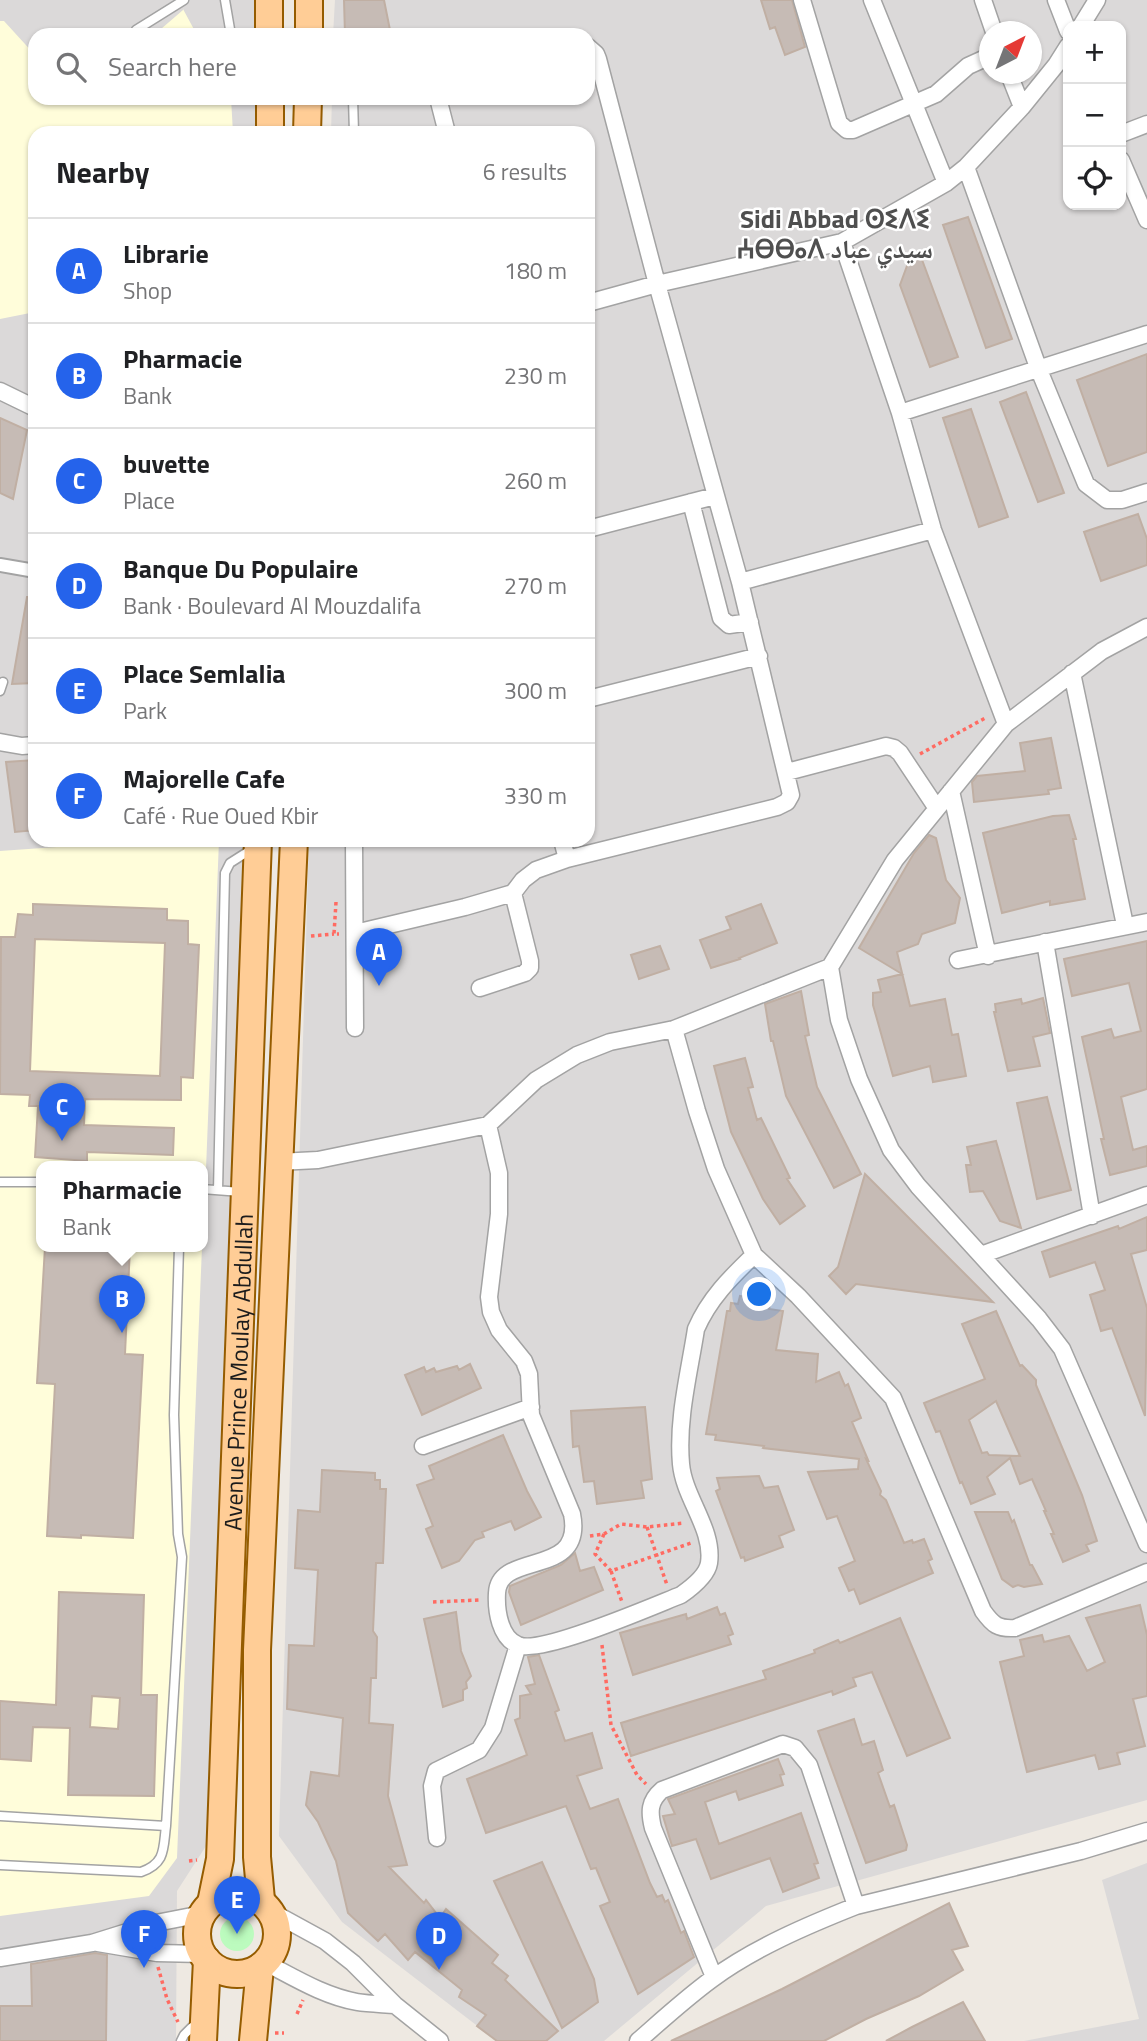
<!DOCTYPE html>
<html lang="en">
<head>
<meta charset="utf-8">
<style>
  body { margin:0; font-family:"Titillium Web","Noto Naskh Arabic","Noto Sans Tifinagh",sans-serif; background:#f6f6f6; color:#202124 }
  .controls { position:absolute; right:21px; top:21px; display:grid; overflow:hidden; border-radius:14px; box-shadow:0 2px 5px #0004 }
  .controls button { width:63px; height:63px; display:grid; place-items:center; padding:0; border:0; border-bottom:2px solid #e0e0e0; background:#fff; color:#202124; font:35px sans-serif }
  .compass { position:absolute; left:979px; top:21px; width:63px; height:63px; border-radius:50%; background:#fff; box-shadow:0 2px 5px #0004; rotate:42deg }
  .you { position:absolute; left:760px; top:1295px; width:24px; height:24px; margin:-18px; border:5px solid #fff; border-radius:50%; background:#1a73e8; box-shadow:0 0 0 10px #1a73e833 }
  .badge { display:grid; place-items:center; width:46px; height:46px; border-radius:50%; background:#2563eb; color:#fff; font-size:23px; font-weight:700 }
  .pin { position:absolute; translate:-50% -58px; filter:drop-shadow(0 2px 4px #0008) }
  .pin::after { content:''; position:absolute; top:37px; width:24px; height:21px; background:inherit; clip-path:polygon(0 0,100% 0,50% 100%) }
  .popup { position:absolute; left:36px; top:1161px; width:172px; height:91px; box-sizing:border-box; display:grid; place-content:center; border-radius:14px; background:#fff; filter:drop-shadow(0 2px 5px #0005); font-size:23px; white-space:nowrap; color:#757577 }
  .popup b { font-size:26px; color:#202124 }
  .popup::after { content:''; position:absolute; left:50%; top:100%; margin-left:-14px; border:14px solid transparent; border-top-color:#fff }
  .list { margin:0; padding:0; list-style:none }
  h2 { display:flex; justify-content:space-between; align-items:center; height:91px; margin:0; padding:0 28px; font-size:30px }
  h2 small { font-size:23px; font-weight:400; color:#757577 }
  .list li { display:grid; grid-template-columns:46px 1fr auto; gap:21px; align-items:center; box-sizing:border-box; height:105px; padding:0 28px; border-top:2px solid #e0e0e0 }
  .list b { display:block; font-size:26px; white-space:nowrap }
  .list p { margin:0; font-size:23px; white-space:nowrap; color:#757577 }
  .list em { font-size:23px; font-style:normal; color:#757577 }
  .icon { flex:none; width:38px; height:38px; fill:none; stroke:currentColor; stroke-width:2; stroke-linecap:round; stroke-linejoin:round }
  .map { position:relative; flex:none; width:1147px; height:2041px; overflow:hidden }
  .search { position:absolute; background:#fff; box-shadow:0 2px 5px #0004; left:28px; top:28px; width:567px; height:77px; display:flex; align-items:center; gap:18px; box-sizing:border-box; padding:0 24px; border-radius:21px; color:#757577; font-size:26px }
  .panel { position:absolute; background:#fff; box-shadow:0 2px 5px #0004; left:28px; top:126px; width:567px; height:721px; border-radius:21px }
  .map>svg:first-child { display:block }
  .residential { fill:#dbd9d9; fill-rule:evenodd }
  .education { fill:#fffdda }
  .park { fill:#bcfbbe }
  .building { fill:#c6bbb5; stroke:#c0afa3; stroke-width:2; fill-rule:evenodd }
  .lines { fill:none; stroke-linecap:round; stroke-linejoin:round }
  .service-casing { stroke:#a3a3a3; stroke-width:11 }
  .pedestrian-casing { stroke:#a3a3a3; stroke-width:16 }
  .minor-casing { stroke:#a3a3a3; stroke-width:19 }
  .primary-casing { stroke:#955c00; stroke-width:30 }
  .path { stroke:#ff6b62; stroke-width:3.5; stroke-dasharray:3.5 3.5; stroke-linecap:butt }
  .service { stroke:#fff; stroke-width:8 }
  .pedestrian { stroke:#fff; stroke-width:12 }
  .minor { stroke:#fff; stroke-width:16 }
  .primary { stroke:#ffcd96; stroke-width:26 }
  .labels { text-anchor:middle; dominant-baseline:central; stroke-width:5; stroke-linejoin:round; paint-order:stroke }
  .street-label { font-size:24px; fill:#1c1c1c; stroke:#fff }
  .neighbourhood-label { font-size:26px; font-weight:bold; fill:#4f4f4f; stroke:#fff }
</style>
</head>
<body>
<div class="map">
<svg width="1147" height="2041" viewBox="0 0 1147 2041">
  <rect width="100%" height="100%" fill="#eee9e2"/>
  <path class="residential" d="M0 0H261L262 35H35V98H262V133H35V840H249L236 1353 206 1846 177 1891 176 2041H0ZM41 1167H202V1247H41Z
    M335 0H1147V1800L766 1906 604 2041H497L342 1922 279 1836 309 840H588V133H331L332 98H588V35H333ZM1068 26H1121V205H1068ZM990 32H1032V74H990Z
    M1147 1863V2041H1024L1139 2019 1102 1880Z"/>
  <path class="education" d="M183 9 197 35H154L183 10Z
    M0 21H4L35 55V98H73L77 102 82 98H231L233 133H35V312L0 319Z
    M156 840H219L203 1245 202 1167H41V1247H202L177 1858 149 1896 0 1916V851Z"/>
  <path class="park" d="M220 1934a17 17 0 1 1 34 0a17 17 0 1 1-34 0Z"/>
  <path class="building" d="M344 0H384L391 35H345Z
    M761 0H792L805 47 785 55 775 27 770 29Z
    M968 217 1012 339 986 348 943 225Z
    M911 255 921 257 958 357 930 367 900 285Z
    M1147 354V452L1108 466 1077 380Z
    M1026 392 1064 493 1038 502 1000 402Z
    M971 409 1008 517 979 527 943 418Z
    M0 418 27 430 13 499 0 493Z
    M1138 514 1147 539V565L1101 581 1084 532Z
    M27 597H35V683L12 684Z
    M1051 738 1061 788 1048 790 1049 794 974 802 972 782 977 776 1025 771 1020 743Z
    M35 760V830L15 832 6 762Z
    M1069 815 1076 839H1073L1085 899 1050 905V901L1002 913 983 833 1053 816Z
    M929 835 936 838 946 880 960 898 955 923 922 934 918 944 897 952 910 1006 945 999 952 1035 958 1034 966 1076 933 1082 930 1066 893 1076 873 1005V993L881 992 878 980 902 974 859 948 914 853Z
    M33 904 167 909V920L188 921V944L199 945 193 1078 181 1077V1100L85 1099 84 1125 174 1128 173 1155 87 1152V1161L35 1157 38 1106H29L30 1095 0 1094 1 937H15L18 914 33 915ZM35 939 165 943 160 1076 30 1071Z
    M761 904 777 943 739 958 740 959 711 968 700 940 731 929 726 917Z
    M1147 941V1089L1121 1097 1133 1150 1147 1146V1166L1110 1175 1101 1139H1104L1082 1037 1111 1029 1114 1038 1141 1031 1129 983 1072 996 1064 959Z
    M660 946 669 969 639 979 631 955Z
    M801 991 809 1035 805 1036 817 1087 861 1174 834 1188 786 1096 773 1041H771L765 1004Z
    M1043 998 1050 1033 1033 1037 1040 1066 1008 1071 994 1012H996L995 1004 1021 999 1022 1004Z
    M745 1058 753 1087 748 1088 757 1120 761 1118 790 1178 787 1179 805 1206 780 1224 763 1199 731 1132 714 1066Z
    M1047 1097 1071 1190 1037 1199 1017 1103Z
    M996 1141 1021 1228 1000 1221 983 1191 970 1192 966 1165H971L967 1147Z
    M865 1174 993 1302 856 1284 846 1294 829 1276 838 1267Z
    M1147 1217V1250L1131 1254 1147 1308 1145 1416 1112 1328 1101 1331 1090 1295 1105 1290 1095 1262 1050 1277 1042 1252 1118 1226 1119 1229Z
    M45 1247H130L125 1354 143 1355 133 1538 81 1535V1538L47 1536 55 1384 37 1383Z
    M740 1296 771 1301 769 1309 783 1311 776 1350 818 1354 816 1382 839 1372 845 1386 848 1384 861 1418 852 1422 868 1460 866 1459 881 1491 880 1495 886 1500 904 1543 912 1540 913 1543 924 1539 932 1559 928 1561 933 1573 860 1604 854 1589 849 1591 839 1568 855 1561 837 1516 827 1519 808 1472 858 1469 859 1459 763 1448 764 1446 715 1440 716 1435 706 1434 727 1311H730L731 1303 738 1304Z
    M996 1311 1020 1366 1022 1365 1036 1380V1385L1082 1495 1097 1541 1086 1545 1089 1551 1063 1562 1051 1534H1054L1044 1511H1046L1032 1479 1020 1484 1010 1458 987 1477 995 1494 971 1504 962 1482 960 1483 940 1431 936 1432 924 1403 985 1379 962 1324ZM996 1401 1020 1456 989 1455 987 1452 982 1453 969 1420Z
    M470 1364 481 1388 422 1415 405 1375 424 1367 426 1372 434 1368 436 1372 457 1366 459 1370Z
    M645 1407 652 1479 641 1481 644 1498 597 1504 594 1481 584 1482 579 1446 573 1447 571 1411Z
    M503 1435 527 1491 541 1517 515 1530 511 1521 482 1532 484 1537 475 1540 459 1561 442 1568 426 1529 433 1526 417 1485 434 1479 429 1466Z
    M322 1470 375 1473V1480H380V1489H386L383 1563H376L373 1631 377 1637 376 1678H371L369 1723 393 1725 388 1796 407 1865 389 1867 424 1903 426 1900 440 1918 446 1909 498 1955 492 1963 508 1976 505 1980 558 2031 546 2041H497L477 2026 486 2015 459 1997 462 1990 415 1952 408 1960 385 1934 378 1941 348 1913 336 1861 318 1822 306 1805 311 1772 339 1776 343 1718 287 1709 289 1645 314 1646 318 1570 295 1568 298 1510 320 1512Z
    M759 1476 764 1488 778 1486 794 1530 779 1536 783 1547 745 1561 744 1557 741 1558 716 1491 720 1489 717 1478Z
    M975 1512H1008L1012 1522 1014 1520 1030 1565H1032L1042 1584 1024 1587 1018 1585 1013 1587 1002 1579Z
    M575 1553 580 1571 594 1567 603 1590 521 1625 509 1592 510 1586 561 1565Z
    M59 1592 144 1595 141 1695H157L154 1796 68 1795 70 1728 33 1727 31 1761 0 1759V1701L56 1705ZM92 1696 120 1698 118 1729 90 1727Z
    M1140 1605 1147 1635V1696L1133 1699 1145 1746 1117 1753 1120 1764 1099 1769 1095 1755 1027 1772 1000 1662 1024 1656 1020 1640 1042 1635 1044 1642 1069 1636 1087 1671 1105 1662 1086 1618Z
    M717 1607 720 1615 725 1613 733 1634 728 1636 731 1644 633 1675 620 1633 686 1614 687 1619Z
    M456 1612 461 1651 471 1676 466 1682 467 1688 463 1690V1700L443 1707 424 1619Z
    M900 1618 950 1738 907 1756 872 1672 853 1678 856 1686 833 1695 832 1691 631 1756 621 1723 766 1679 763 1671 815 1653 814 1650 838 1640 840 1643Z
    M539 1655 559 1710 555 1712 565 1741 592 1733 602 1768 577 1776 590 1809 618 1799 650 1883 657 1897 662 1895 665 1902 668 1900 681 1933 684 1931 694 1957 638 1994 600 1906 610 1902 596 1868 591 1869 566 1806 486 1833 467 1779 527 1755 515 1720 520 1718V1696L531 1694 526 1686 535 1684 528 1657Z
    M854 1719 862 1745 874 1741 883 1770 878 1773 890 1807 894 1805 907 1845 906 1850 866 1863 818 1731Z
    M778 1759 784 1774 780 1775 783 1785 739 1800 736 1791 705 1802 719 1844 801 1813 818 1863 814 1864 819 1878 783 1892 770 1858 711 1879 696 1839 672 1846 663 1816 675 1814 668 1799Z
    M542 1862 594 1979 598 2002 562 2028 494 1881Z
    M949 1903 968 1946 952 1950 963 1970 919 1996 866 2019 824 2041H671L782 1989Z
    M95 1953 107 1955 106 2041H0V2006H32L31 1964Z
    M963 2002 985 2041H886L912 2027Z"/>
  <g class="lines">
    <g class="service-casing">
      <path id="service" d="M225 0 231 35
        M136 30 184 0
        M353 98 354 133
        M0 691 3 682
        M0 1182H41
        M202 1189 241 1192
        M218 1190 225 873 230 863 252 849
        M0 1816 166 1826
        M0 1865 141 1872C166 1863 163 1849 166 1826L182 1557 178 1534 174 1415 179 1247
        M181 2041 184 2035 192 2027 199 2028"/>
    </g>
    <g class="pedestrian-casing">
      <path id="pedestrian" d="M0 565 35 571"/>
    </g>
    <g class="minor-casing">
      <path id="minor" d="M802 0 839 123 847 130H853L936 94 968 66 990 56
        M872 0 946 183
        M983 0 994 32
        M1056 0 1068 31
        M1081 26 1097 0
        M1009 74 1022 107
        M438 98 447 133
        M1121 134 1147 124
        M1121 160 1147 220
        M966 167 1039 370 1086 484 1107 500H1122L1147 492
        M842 242 900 413 933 530 1006 724
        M588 303 657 284 842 242 946 183 966 167 1022 107 1056 65 1068 46
        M0 391 35 408
        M900 413 1147 334
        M691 502 721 618 729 625 750 622
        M588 529 715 496
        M740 582 933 530
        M1147 627 1102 651 1006 724 895 860 830 967 839 1020 859 1079 891 1150 918 1186 1039 1319 1062 1349 1147 1544
        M1072 673 1125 925
        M588 699 759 656
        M0 742 22 746 35 745
        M787 772 886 746 894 748 900 753 936 807
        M951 791 988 956
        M354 840 355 1028
        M562 840 567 859
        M355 933 465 907 513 893 523 880 536 870 567 859 777 807 787 802 791 795 740 582 657 284 598 59 596 54 588 47
        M1045 942 1092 1216
        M958 960 1147 922
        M480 988 525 973 530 968V961L513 893
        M674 1029 697 1111 716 1169 754 1255 798 1296 893 1398 983 1611C993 1625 998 1629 1015 1628L1147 1572
        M488 1125 499 1173V1214L489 1297 491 1312 499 1330 524 1361 529 1374 531 1415 572 1514C585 1579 499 1550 497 1593 496 1611 500 1638 518 1645 541 1655 653 1606 681 1595 691 1588 707 1576 709 1563 714 1529 684 1498 681 1464 677 1419 689 1374 696 1329 709 1299 730 1278 754 1255
        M278 1162 318 1160 488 1125 536 1080 577 1055 610 1042 674 1029 830 967
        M981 1255 1147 1195
        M423 1446 531 1407
        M437 1838 432 1786 436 1771 479 1750 493 1728 518 1645
        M272 1912 325 1941 353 1963 395 2005 440 2041
        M98 1943 157 1953 202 1954
        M0 1958 92 1943 156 1923 202 1914
        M266 1963C295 1978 324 1996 357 2002 369 2004 383 2004 395 2005
        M714 1977 653 1828C649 1812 649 1801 662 1790L783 1744 795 1748 809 1765 856 1906
        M638 2041C662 2020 686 1998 712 1979 754 1948 808 1925 856 1906L1081 1851 1147 1831"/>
    </g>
    <g class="primary-casing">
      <g id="primary">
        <path d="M269 0V35"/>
        <path d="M309 35V0"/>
        <path d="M270 98V133"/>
        <path d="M307 133 308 98"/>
        <circle cx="237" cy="1934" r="40"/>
        <path d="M261 1900 257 1857V1650L294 840"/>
        <path id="s1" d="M211 1903 220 1859 258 840"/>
        <path d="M203 2041 207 1960"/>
        <path d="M253 2041 260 1967"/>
      </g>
    </g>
    <path class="path" d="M920 754 987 717
      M336 902 334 934H339
      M311 936 334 934
      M647 1527 667 1585
      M604 1534 595 1554 611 1571 691 1543
      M590 1536 604 1534 621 1524 647 1527 684 1523
      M611 1571 622 1602
      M433 1602 480 1600
      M602 1645 611 1725 637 1775 646 1784
      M189 1861 197 1860
      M158 1967 167 1999 178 2022
      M297 2014 303 2000
      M275 2033H284"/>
    <use href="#service" class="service"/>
    <use href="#pedestrian" class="pedestrian"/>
    <use href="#minor" class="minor"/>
    <use href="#primary" class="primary"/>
  </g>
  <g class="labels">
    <g class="street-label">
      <text stroke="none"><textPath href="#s1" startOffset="532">Avenue Prince Moulay Abdullah</textPath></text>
    </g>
    <g class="neighbourhood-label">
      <text x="835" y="218">Sidi Abbad ⵙⵉⴷⵉ<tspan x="835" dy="30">ⵄⴱⴱⴰⴷ سيدي عباد</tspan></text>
    </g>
  </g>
</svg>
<div class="controls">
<button>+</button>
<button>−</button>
<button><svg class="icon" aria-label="locate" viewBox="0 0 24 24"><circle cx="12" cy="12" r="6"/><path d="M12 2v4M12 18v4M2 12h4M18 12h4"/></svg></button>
</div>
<svg class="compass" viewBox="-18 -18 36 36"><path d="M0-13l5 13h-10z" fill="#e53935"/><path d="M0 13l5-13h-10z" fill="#757577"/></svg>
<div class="you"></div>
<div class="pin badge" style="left:379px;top:986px">A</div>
<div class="pin badge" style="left:122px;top:1333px">B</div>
<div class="popup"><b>Pharmacie</b>Bank</div>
<div class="pin badge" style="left:62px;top:1141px">C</div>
<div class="pin badge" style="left:439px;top:1970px">D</div>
<div class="pin badge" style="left:237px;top:1934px">E</div>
<div class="pin badge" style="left:144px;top:1968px">F</div>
<div class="search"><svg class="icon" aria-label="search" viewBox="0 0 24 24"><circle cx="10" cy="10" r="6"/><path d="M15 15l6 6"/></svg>Search here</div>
<section class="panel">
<h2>Nearby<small>6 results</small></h2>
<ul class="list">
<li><span class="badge">A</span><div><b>Librarie</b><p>Shop</p></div><em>180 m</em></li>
<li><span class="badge">B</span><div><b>Pharmacie</b><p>Bank</p></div><em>230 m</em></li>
<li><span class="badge">C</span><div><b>buvette</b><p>Place</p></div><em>260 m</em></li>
<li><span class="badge">D</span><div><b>Banque Du Populaire</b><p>Bank · Boulevard Al Mouzdalifa</p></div><em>270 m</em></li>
<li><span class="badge">E</span><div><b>Place Semlalia</b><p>Park</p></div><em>300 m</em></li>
<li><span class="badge">F</span><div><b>Majorelle Cafe</b><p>Café · Rue Oued Kbir</p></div><em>330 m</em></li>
</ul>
</section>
</div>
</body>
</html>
